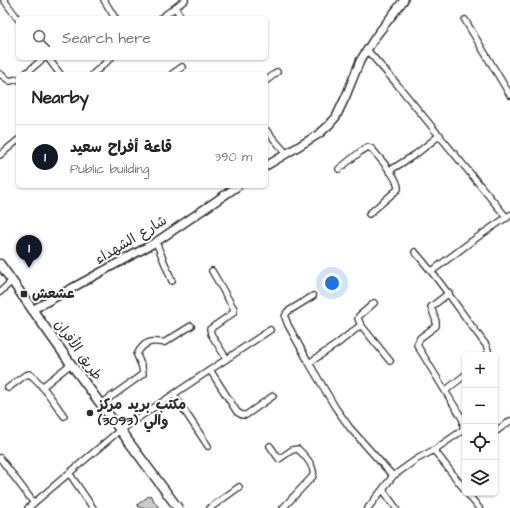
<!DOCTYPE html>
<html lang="en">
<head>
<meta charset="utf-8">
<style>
  body { margin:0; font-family:"Architects Daughter","Playpen Sans Arabic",sans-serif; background:#f2f2f2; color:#222 }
  .controls { position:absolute; right:12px; bottom:12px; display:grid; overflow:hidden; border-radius:6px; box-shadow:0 1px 3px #0004 }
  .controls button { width:36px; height:36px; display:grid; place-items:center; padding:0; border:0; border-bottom:1px solid #e0e0e0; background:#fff; color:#222; font:20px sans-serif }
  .you { position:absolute; left:332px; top:283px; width:14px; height:14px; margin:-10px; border:3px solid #fff; border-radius:50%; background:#1a73e8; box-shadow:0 0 0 6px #1a73e833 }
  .badge { display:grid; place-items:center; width:26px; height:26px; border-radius:50%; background:#111827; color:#fff; font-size:13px; font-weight:700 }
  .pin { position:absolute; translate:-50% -33px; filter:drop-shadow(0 1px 2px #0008) }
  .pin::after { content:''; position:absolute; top:21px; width:14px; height:12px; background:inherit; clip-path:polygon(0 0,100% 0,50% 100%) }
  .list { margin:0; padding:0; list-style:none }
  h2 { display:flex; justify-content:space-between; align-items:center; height:52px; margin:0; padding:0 16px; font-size:17px }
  h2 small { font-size:13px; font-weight:400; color:#767676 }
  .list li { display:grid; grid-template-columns:26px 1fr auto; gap:12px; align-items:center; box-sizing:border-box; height:64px; padding:0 16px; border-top:1px solid #e0e0e0 }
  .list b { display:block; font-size:15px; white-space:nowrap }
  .list p { margin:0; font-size:13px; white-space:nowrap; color:#767676 }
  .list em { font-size:13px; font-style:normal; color:#767676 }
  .icon { flex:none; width:22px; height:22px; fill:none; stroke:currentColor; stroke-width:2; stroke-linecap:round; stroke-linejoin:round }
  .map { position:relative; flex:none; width:510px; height:508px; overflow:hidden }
  .search { position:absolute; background:#fff; box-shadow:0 1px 3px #0004; left:16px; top:16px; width:252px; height:44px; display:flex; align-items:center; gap:10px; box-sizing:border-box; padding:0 14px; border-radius:6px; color:#767676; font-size:15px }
  .panel { position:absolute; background:#fff; box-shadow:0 1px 3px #0004; left:16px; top:72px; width:252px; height:116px; border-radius:6px }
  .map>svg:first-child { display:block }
  .building { fill:#cbcbcb; stroke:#2b2b2b }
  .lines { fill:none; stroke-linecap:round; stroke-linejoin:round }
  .minor-casing { stroke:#2b2b2b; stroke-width:8 }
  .tertiary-casing { stroke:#2b2b2b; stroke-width:10 }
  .secondary-casing { stroke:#2b2b2b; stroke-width:11 }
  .minor { stroke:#fff; stroke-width:5.5 }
  .tertiary { stroke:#fff; stroke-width:7 }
  .secondary { stroke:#fff; stroke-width:8 }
  .poi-dot { fill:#2b2b2b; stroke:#fff; stroke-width:1.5 }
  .labels { text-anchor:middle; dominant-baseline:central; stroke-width:4; stroke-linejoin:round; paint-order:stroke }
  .street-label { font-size:14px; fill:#2b2b2b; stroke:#fff }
  .poi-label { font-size:14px; font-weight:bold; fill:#2b2b2b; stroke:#fff; text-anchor:start }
</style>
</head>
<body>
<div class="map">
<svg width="510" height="508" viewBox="0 0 510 508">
  <rect width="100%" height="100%" fill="#fff"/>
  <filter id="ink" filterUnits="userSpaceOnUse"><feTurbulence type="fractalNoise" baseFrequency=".025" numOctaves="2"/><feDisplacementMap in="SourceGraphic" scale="8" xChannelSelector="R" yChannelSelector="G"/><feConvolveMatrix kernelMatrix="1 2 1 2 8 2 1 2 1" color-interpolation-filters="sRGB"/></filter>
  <g filter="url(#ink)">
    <path class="building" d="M150 495 159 508H140L137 505Z"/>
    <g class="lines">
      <g class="minor-casing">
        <path id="minor" d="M4 0 18 19
          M104 0 115 18
          M175 8 182 18
          M161 18 185 0
          M465 20 510 95
          M367 50 396 83 507 218
          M48 58 60 74
          M0 74 10 81 18 79
          M25 74 44 58
          M93 74 111 58
          M172 74 182 67
          M266 81 277 72
          M266 130 286 153
          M0 155 18 140
          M339 169 360 152 368 147 372 149C379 158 399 178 398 189L369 214
          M389 171 416 154 440 135
          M156 242 172 281
          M415 252C441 281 462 314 486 345L488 350V355
          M212 271 234 309 233 313 210 329 211 334 226 358
          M432 271 472 241 510 215
          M0 292 12 281
          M449 293 431 307 436 321V326L420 338 417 345 463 420V430
          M374 303 359 316 358 319 361 325 337 344 309 363 335 407 350 428 393 476
          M361 325 390 361
          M309 363 288 325 285 317 287 312 313 296
          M210 370 237 412 242 415H246L273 396
          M42 387 71 364
          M8 388 24 376 29 374C40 380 56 405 64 416
          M445 391 465 375
          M174 395 208 446
          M101 404 143 374 142 367 137 355C139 349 145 343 151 342 156 341 160 343 165 342L191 326
          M464 432 463 430 434 450 465 490
          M495 432 510 421
          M270 446 279 459 292 450 298 449C305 456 315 466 313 476L283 508
          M0 458 34 503
          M69 473 93 508
          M383 490 396 508
          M467 493 479 508
          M28 508 120 430 270 330
          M210 508 239 487
          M368 508 393 476 417 459 434 450"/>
      </g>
      <g class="tertiary-casing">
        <path id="tertiary" d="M266 166 319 134 329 125 336 117 346 96 360 61 376 36 404 0
          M32 310 156 242 238 186"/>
      </g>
      <g class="secondary-casing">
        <path id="secondary" d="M0 264 71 364 178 508"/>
      </g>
      <use href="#minor" class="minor"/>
      <use href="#tertiary" class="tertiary"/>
      <use href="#secondary" class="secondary"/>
    </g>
  </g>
  <g class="poi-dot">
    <rect x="20" y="290" width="8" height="8" rx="2"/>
    <circle cx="90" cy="413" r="4"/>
  </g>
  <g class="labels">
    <g class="street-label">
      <text transform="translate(131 240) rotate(-31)">شارع الشهداء</text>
      <text transform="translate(78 350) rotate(54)">طريق الأفران</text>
    </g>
    <g class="poi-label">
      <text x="32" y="294">عشعش</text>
      <text x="98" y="405">مكتب بريد مركز<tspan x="98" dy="16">والي (3093)</tspan></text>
    </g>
  </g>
</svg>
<div class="controls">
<button>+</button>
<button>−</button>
<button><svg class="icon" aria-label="locate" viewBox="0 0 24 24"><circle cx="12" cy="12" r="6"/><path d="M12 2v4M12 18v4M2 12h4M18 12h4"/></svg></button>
<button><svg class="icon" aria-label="layers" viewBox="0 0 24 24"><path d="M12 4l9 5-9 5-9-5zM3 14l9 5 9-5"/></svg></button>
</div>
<div class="you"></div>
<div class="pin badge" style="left:29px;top:268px">1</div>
<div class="search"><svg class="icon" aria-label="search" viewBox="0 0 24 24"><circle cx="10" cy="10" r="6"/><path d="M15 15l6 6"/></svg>Search here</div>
<section class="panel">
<h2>Nearby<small></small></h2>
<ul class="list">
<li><span class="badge">1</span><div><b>قاعة أفراح سعيد</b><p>Public building</p></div><em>390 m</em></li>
</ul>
</section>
</div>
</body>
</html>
